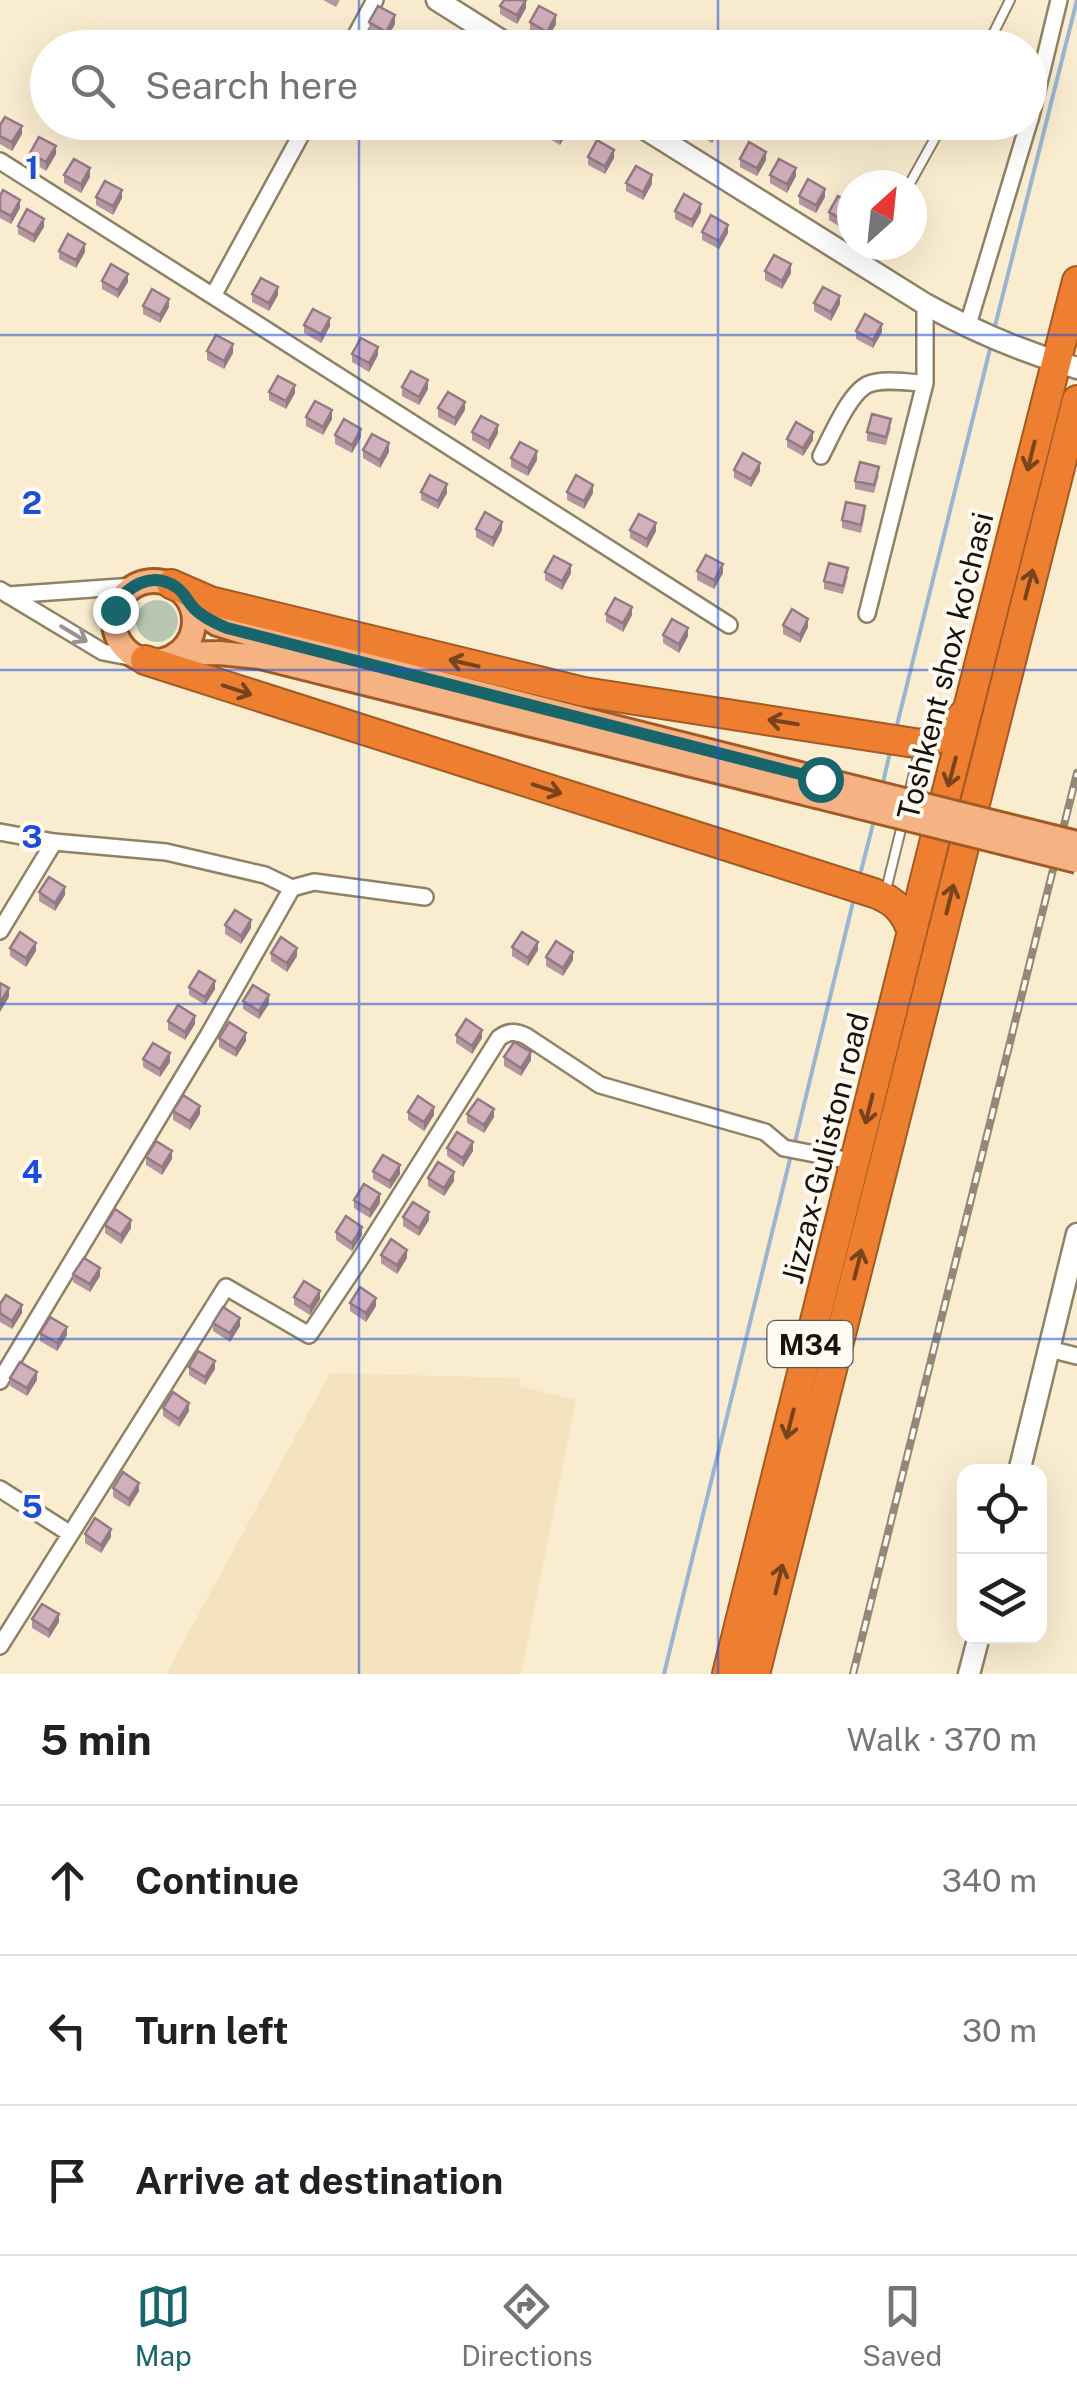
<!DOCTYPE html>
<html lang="en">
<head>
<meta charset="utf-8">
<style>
  body { margin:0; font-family:"Public Sans",sans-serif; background:#f2f2f2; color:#202124 }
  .controls { position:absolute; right:30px; bottom:30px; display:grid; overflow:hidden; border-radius:20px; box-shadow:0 10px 40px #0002 }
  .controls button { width:90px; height:90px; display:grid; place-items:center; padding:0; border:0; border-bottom:2px solid #e0e0e0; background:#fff; color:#202124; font:50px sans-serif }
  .compass { position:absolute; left:837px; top:170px; width:90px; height:90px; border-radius:50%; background:#fff; box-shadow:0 10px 40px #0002; rotate:27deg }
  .stop { position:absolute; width:30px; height:30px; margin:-22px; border:8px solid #18666c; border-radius:50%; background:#fff }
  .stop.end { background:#18666c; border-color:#fff; box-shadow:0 2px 10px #0008 }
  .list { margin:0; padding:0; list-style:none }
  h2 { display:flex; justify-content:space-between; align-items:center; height:130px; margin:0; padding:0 40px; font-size:42px }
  h2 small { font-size:32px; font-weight:400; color:#757577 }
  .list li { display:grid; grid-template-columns:65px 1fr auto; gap:30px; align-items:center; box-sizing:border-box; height:150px; padding:0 40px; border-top:2px solid #e0e0e0 }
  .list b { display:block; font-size:38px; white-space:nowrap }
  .list em { font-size:32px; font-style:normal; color:#757577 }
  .icon { flex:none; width:55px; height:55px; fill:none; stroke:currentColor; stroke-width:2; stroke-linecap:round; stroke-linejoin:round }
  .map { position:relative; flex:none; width:1077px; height:1674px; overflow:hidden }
  .search { position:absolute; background:#fff; box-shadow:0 10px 40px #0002; left:30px; right:30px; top:30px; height:110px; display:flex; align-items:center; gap:25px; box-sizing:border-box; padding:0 35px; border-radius:55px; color:#757577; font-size:38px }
  .sheet { height:580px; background:#fff }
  nav { display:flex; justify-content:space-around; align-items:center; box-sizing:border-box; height:140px; border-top:2px solid #e0e0e0; background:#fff; font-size:28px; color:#757577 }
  nav a { display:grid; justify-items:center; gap:5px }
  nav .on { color:#18666c }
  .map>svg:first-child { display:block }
  .built { fill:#f5e3bf }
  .green { fill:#b6c6b3 }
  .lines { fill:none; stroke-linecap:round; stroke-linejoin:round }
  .stream { stroke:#9ab5d2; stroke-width:4 }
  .lane-casing { stroke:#8f8267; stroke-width:12 }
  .street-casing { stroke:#8f8267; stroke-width:20 }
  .secondary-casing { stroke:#8f8267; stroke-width:25 }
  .primary-casing { stroke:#a35a23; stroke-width:28 }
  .highway-casing { stroke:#a35a23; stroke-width:32 }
  .lane { stroke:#fff; stroke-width:8 }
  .street { stroke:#fff; stroke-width:15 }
  .secondary { stroke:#fff; stroke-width:20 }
  .primary { stroke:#f5b283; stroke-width:22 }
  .highway { stroke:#ee7f31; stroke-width:28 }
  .rail-casing { stroke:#938975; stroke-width:8 }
  .rail { stroke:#fefbf5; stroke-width:4; stroke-dasharray:11; stroke-linecap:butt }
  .primary-bridge-casing { stroke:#a35a23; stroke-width:28; stroke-linecap:butt }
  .primary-bridge { stroke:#f5b283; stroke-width:22 }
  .wall { fill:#b496a1 }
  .shaded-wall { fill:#927a83 }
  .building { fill:#d1afbb; stroke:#927a83; stroke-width:2.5 }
  .oneway { stroke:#79441b }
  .oneway2 { stroke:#989590 }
  .route { stroke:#18666c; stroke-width:12 }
  .grid { fill:none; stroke:#1d4ed8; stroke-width:2.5; stroke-opacity:0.55 }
  .labels { text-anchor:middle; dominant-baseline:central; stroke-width:8; stroke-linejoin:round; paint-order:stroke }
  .shield { fill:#fefbf5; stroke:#5e5950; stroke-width:2.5 }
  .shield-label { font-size:28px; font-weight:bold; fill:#191409 }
  .street-label { font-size:30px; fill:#191409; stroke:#fefbf5 }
  .grid-label { font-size:32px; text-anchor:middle; font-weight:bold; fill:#1d4ed8; stroke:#fefbf5; stroke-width:8; stroke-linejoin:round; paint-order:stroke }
</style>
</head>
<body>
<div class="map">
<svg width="1077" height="1674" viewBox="0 0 1077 1674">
  <rect width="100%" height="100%" fill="#faeccf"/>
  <path class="built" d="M330 1373 521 1378 519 1386 576 1400 521 1674H166Z"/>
  <path class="green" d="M136 621a21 21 0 1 1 42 0a21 21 0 1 1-42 0Z"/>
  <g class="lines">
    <path class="stream" d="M994 330 1077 0
      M896 729 991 345
      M882 787 890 752
      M859 879 874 820
      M794 1146 854 898
      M664 1674 791 1155"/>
    <g class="lane-casing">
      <path id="lane" d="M986 48 1010 0
        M909 185 944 122
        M865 263 875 245
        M908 798 920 748
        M886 890 903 821"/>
    </g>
    <g class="street-casing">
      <path id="street" d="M349 48 375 0
        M1030 120 1059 0
        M308 122 213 296 729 625
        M0 161 213 296
        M967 328 1029 122
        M821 456C831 437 850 391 869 384 885 378 909 383 925 383
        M0 590 103 652 145 660
        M8 595 134 586
        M867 614 925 383V304
        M0 832 54 842 166 852 265 875 292 888 314 882 425 897
        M0 931 54 842
        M1049 1349 1077 1356
        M0 1381 209 1034 292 888
        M0 1489 69 1533
        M0 1646 226 1287 309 1335 360 1259 499 1038C508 1031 515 1031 526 1036L600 1085 765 1132 784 1148 856 1162"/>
    </g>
    <g class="secondary-casing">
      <path id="secondary" d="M437 0 513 48
        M634 122 925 304C975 332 1023 352 1077 368
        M1019 1472 1077 1234
        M969 1674 979 1636"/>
    </g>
    <g class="primary-casing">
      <path id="primary" d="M114 621a40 40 0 1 1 80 0a40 40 0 1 1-80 0Z
        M191 606 217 624 262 638 820 779
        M176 654 219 653 260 657 816 796"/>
    </g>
    <g class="highway-casing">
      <path id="highway" d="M171 584 210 601 584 692 921 744 943 736 967 711
        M145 660 874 893C894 900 906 912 912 933
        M727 1674 946 795 1077 281
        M755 1674 1077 400"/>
    </g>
    <use href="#lane" class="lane"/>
    <use href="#street" class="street"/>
    <use href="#secondary" class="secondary"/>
    <use href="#primary" class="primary"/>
    <use href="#highway" class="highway"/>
    <g class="rail-casing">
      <path id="rail" d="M853 1674 1077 773"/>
    </g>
    <use href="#rail" class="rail"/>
    <g class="primary-bridge-casing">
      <path id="primary-bridge" d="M820 779 1077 843
        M816 796 1077 861"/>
    </g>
    <use href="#primary-bridge" class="primary-bridge"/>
  </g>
  <path class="wall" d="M323 0H340L336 7Z
    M500 6 526 8 517 24 500 14Z
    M369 22 395 24 386 40 369 31Z
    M530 22 556 24 547 40 530 31Z
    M569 122V128L560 145 543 135V127Z
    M721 122V126L712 143 695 133V125Z
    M0 125 22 134 12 151 0 144Z
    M30 153 56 154 46 171 30 161Z
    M588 157 614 158 605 174 588 165Z
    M740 159 766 160 757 176 740 167Z
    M64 175 90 177 81 193 64 183Z
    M770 175 796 176 787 193 770 183Z
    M626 183 652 184 643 200 626 191Z
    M0 196 20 208 11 224 0 218Z
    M799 196 825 197 816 213 799 204Z
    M96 197 122 198 113 215 96 205Z
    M852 203V218L845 230 829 220V212Z
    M675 211 701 212 692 228 675 219Z
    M18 226 44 227 34 243 18 234Z
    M702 232 728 233 719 249 702 240Z
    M59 251 85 252 76 268 59 259Z
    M765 271 791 273 782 289 765 280Z
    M102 281 128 282 118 298 102 289Z
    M252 294 278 295 269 311 252 302Z
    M814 303 840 304 831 321 814 311Z
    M143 306 169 307 160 323 143 314Z
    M304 325 330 326 321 343 304 333Z
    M856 331 882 332 873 348 856 339Z
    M207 351 233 353 224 369 207 360Z
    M352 354 378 355 369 372 352 362Z
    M402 387 428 389 419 405 402 396Z
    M269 392 295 393 286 409 269 400Z
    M438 408 465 410 455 426 438 417Z
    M306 417 332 419 323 435 306 426Z
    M891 427 886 445 867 441V432Z
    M472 432 498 433 489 450 472 440Z
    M335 435 361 437 352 453 335 444Z
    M787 439 813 440 803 456 787 447Z
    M363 450 389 452 380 468 363 458Z
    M511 458 537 460 528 476 511 467Z
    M734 470 760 471 751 487 734 478Z
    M879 475 874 493 855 489V481Z
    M421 492 447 493 438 509 421 500Z
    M567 492 593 493 584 509 567 500Z
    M865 515 861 533 842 528V520Z
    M476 529 502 530 493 547 476 537Z
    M630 530 656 531 647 548 630 538Z
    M697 571 723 573 714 589 697 580Z
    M545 572 571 573 562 590 545 580Z
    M848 576 843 594 824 589V581Z
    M606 614 632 615 623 632 606 622Z
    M783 625 808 627 800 643 783 634Z
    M663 635 688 636 679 653 663 643Z
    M39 892 65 895 55 911 39 901Z
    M225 925 251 928 241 944 225 934Z
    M512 947 538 950 528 966 512 956Z
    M10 948 36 951 26 967 10 956Z
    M271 953 297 956 287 972 271 961Z
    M546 957 573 960 563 976 546 966Z
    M189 987 215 989 205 1005 189 995Z
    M243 1001 269 1004 259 1019 243 1009Z
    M168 1021 195 1024 185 1040 168 1030Z
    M456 1035 482 1038 472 1054 456 1043Z
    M219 1038 246 1041 236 1057 219 1047Z
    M504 1057 531 1060 521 1076 504 1066Z
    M143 1059 170 1062 160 1077 143 1067Z
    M173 1111 200 1114 190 1130 173 1120Z
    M408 1112 434 1115 424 1131 408 1120Z
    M467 1114 494 1117 484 1133 467 1123Z
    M447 1148 473 1151 463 1167 447 1156Z
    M146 1157 172 1159 162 1175 146 1165Z
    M373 1171 400 1174 390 1189 373 1179Z
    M428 1178 454 1181 444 1196 428 1186Z
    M354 1200 380 1203 370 1218 354 1208Z
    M403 1217 429 1220 419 1236 403 1226Z
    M105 1225 131 1228 121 1244 105 1233Z
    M336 1232 362 1235 352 1251 336 1240Z
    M381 1255 407 1258 397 1274 381 1263Z
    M73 1274 100 1276 90 1292 73 1282Z
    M294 1297 320 1299 310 1315 294 1305Z
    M350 1303 376 1306 366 1322 350 1311Z
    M0 1304 22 1313 12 1329 0 1322Z
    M213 1323 240 1326 230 1342 213 1331Z
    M40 1333 67 1335 57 1351 40 1341Z
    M189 1367 215 1369 205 1385 189 1375Z
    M10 1378 37 1380 27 1396 10 1386Z
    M163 1408 189 1411 179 1427 163 1416Z
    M113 1488 139 1491 129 1507 113 1497Z
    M85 1534 111 1537 101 1553 85 1543Z
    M32 1619 59 1622 49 1638 32 1628Z"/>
  <path class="shaded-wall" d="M526 0V8L517 24V15Z
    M395 15V24L386 40V32Z
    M556 15V24L547 40V32Z
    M568 122H569V128L560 145V136Z
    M719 122H721V126L712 143V134Z
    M22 126V134L12 151V142Z
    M56 146V154L46 171V162Z
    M614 150V158L605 174V166Z
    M766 152V160L757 176V168Z
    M90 168V177L81 193V184Z
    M796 168V176L787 193V184Z
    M652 175V184L643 200V192Z
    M825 189V197L816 213V205Z
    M122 190V198L113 215V206Z
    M20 200V208L11 224V216Z
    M701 204V212L692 228V220Z
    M852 209V218L845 230V221Z
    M44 219V227L34 243V235Z
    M728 225V233L719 249V241Z
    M85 244V252L76 268V260Z
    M791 264V273L782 289V281Z
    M128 274V282L118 298V290Z
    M278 287V295L269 311V303Z
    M840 296V304L831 321V312Z
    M169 299V307L160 323V315Z
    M330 318V326L321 343V334Z
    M882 324V332L873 348V340Z
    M233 344V353L224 369V361Z
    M378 347V355L369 372V363Z
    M428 380V389L419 405V397Z
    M295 385V393L286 409V401Z
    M465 402V410L455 426V418Z
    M332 410V419L323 435V427Z
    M498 425V433L489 450V441Z
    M361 429V437L352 453V445Z
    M813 432V440L803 456V448Z
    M389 443V452L380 468V460Z
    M537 451V460L528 476V468Z
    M760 463V471L751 487V479Z
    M447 484V493L438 509V501Z
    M593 485V493L584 509V501Z
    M502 522V530L493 547V538Z
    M656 523V531L647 548V539Z
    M723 564V573L714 589V580Z
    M571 565V573L562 590V581Z
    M632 607V615L623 632V623Z
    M808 619V627L800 643V635Z
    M688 628V636L679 653V644Z
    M65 887V895L55 911V903Z
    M251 920V928L241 944V936Z
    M538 942V950L528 966V958Z
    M36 943V951L26 967V958Z
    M297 948V956L287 972V963Z
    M573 952V960L563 976V968Z
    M215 981V989L205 1005V997Z
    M9 988V997L0 1012V1003Z
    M269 995V1004L259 1019V1011Z
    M195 1016V1024L185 1040V1032Z
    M482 1030V1038L472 1054V1046Z
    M246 1033V1041L236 1057V1049Z
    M531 1052V1060L521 1076V1068Z
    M170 1053V1062L160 1077V1069Z
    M200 1106V1114L190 1130V1121Z
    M434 1107V1115L424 1131V1122Z
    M494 1109V1117L484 1133V1125Z
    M473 1142V1151L463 1167V1158Z
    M172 1151V1159L162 1175V1167Z
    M400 1165V1174L390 1189V1181Z
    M454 1172V1181L444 1196V1188Z
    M380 1194V1203L370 1218V1210Z
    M429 1212V1220L419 1236V1228Z
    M131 1220V1228L121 1244V1235Z
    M362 1227V1235L352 1251V1243Z
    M407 1250V1258L397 1274V1265Z
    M100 1268V1276L90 1292V1284Z
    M320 1291V1299L310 1315V1307Z
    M376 1298V1306L366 1322V1313Z
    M22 1305V1313L12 1329V1321Z
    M240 1318V1326L230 1342V1333Z
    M67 1327V1335L57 1351V1343Z
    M215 1361V1369L205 1385V1377Z
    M37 1372V1380L27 1396V1388Z
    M189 1403V1411L179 1427V1419Z
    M139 1483V1491L129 1507V1499Z
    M111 1529V1537L101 1553V1545Z
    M59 1614V1622L49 1638V1630Z"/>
  <path class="building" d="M504 0H526L517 15 500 6Z
    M378 6 395 15 386 32 369 22Z
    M539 6 556 15 547 32 530 22Z
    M434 39 449 48H429Z
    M589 39 604 48H584Z
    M5 117 22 126 12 142 0 136V125Z
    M546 122H568L560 136 543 127Z
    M697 122H719L712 134 695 125Z
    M39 137 56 146 46 162 30 153Z
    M597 140 614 150 605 166 588 157Z
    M749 142 766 152 757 168 740 159Z
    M74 159 90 168 81 184 64 175Z
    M779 159 796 168 787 184 770 175Z
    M636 166 652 175 643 192 626 183Z
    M808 179 825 189 816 205 799 196Z
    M105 181 122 190 113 206 96 197Z
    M3 190 20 200 11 216 0 210V196Z
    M684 194 701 204 692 220 675 211Z
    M838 196 852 203V209L845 221 829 212Z
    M27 209 44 219 34 235 18 226Z
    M711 215 728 225 719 241 702 232Z
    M68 234 85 244 76 260 59 251Z
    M774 255 791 264 782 281 765 271Z
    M111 264 128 274 118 290 102 281Z
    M261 278 278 287 269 303 252 294Z
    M823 287 840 296 831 312 814 303Z
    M152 289 169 299 160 315 143 306Z
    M313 309 330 318 321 334 304 325Z
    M865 314 882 324 873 340 856 331Z
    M216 335 233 344 224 361 207 351Z
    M361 338 378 347 369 363 352 354Z
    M411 371 428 380 419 397 402 387Z
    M278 376 295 385 286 401 269 392Z
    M448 392 465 402 455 418 438 408Z
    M315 401 332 410 323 427 306 417Z
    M872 414 891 419 886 437 867 432Z
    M481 416 498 425 489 441 472 432Z
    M344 419 361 429 352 445 335 435Z
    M796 422 813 432 803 448 787 439Z
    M372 434 389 443 380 460 363 450Z
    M520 442 537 451 528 468 511 458Z
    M743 453 760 463 751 479 734 470Z
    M860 462 879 467 874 485 855 481Z
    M430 475 447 484 438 501 421 492Z
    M576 475 593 485 584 501 567 492Z
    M846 502 865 506 861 525 842 520Z
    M485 512 502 522 493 538 476 529Z
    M639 514 656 523 647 539 630 530Z
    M706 555 723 564 714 580 697 571Z
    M554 556 571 565 562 581 545 572Z
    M829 563 848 568 843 586 824 581Z
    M615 598 632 607 623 623 606 614Z
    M792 609 808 619 800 635 783 625Z
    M672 619 688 628 679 644 663 635Z
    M49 877 65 887 55 903 39 892Z
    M235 910 251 920 241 936 225 925Z
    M20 932 36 943 26 958 10 948Z
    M522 932 538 942 528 958 512 947Z
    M281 937 297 948 287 963 271 953Z
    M556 941 573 952 563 968 546 957Z
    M199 971 215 981 205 997 189 987Z
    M0 983 9 988 0 1003Z
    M253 985 269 995 259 1011 243 1001Z
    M178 1005 195 1016 185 1032 168 1021Z
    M466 1019 482 1030 472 1046 456 1035Z
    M229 1022 246 1033 236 1049 219 1038Z
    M514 1042 531 1052 521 1068 504 1057Z
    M153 1043 170 1053 160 1069 143 1059Z
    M183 1095 200 1106 190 1121 173 1111Z
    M418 1096 434 1107 424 1122 408 1112Z
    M478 1099 494 1109 484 1125 467 1114Z
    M457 1132 473 1142 463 1158 447 1148Z
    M156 1141 172 1151 162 1167 146 1157Z
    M383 1155 400 1165 390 1181 373 1171Z
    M438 1162 454 1172 444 1188 428 1178Z
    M364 1184 380 1194 370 1210 354 1200Z
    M413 1202 429 1212 419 1228 403 1217Z
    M115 1209 131 1220 121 1235 105 1225Z
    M346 1216 362 1227 352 1243 336 1232Z
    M391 1239 407 1250 397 1265 381 1255Z
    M84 1258 100 1268 90 1284 73 1274Z
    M304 1281 320 1291 310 1307 294 1297Z
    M360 1287 376 1298 366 1313 350 1303Z
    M6 1295 22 1305 12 1321 0 1313V1304Z
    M223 1307 240 1318 230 1333 213 1323Z
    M50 1317 67 1327 57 1343 40 1333Z
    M198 1351 215 1361 205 1377 189 1367Z
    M20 1362 37 1372 27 1388 10 1378Z
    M173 1392 189 1403 179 1419 163 1408Z
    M123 1472 139 1483 129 1499 113 1488Z
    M95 1518 111 1529 101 1545 85 1534Z
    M42 1604 59 1614 49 1630 32 1619Z"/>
  <defs><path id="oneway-shaft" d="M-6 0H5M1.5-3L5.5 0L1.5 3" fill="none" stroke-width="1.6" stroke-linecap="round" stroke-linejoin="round" transform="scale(2.5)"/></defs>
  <g class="oneway">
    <use href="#oneway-shaft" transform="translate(1031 456) rotate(104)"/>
    <use href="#oneway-shaft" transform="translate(1029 584) rotate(-75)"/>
    <use href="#oneway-shaft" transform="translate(464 663) rotate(-167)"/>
    <use href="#oneway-shaft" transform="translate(237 690) rotate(18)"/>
    <use href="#oneway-shaft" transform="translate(783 722) rotate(-171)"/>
    <use href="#oneway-shaft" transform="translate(952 772) rotate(105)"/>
    <use href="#oneway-shaft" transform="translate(547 789) rotate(18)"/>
    <use href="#oneway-shaft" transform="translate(950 899) rotate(-76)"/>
    <use href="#oneway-shaft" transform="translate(869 1109) rotate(104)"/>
    <use href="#oneway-shaft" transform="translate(858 1264) rotate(-76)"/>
    <use href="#oneway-shaft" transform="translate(790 1424) rotate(104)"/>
    <use href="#oneway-shaft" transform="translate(779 1579) rotate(-76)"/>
  </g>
  <use class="oneway2" href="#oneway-shaft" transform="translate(74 634) rotate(31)"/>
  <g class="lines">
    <path class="route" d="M115 610C125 585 152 571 176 587 184 592 186 599 192 606 200 616 215 623 227 628L820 779"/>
  </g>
  <path class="grid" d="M359 0V48M718 0V48M359 122V1674M718 122V1674M0 335H1077M0 670H1077M0 1004H1077M0 1339H1077"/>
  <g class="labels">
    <rect class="shield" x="767.5" y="1321" width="85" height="46" rx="8"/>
    <g class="shield-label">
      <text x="810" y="1344">M34</text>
    </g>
    <g class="street-label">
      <text transform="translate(945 666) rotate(-76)">Toshkent shox ko'chasi</text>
      <text transform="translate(825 1148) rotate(-76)">Jizzax-Guliston road</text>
    </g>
  </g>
  <g class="grid-label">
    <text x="32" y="179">1</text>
    <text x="32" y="514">2</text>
    <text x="32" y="848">3</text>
    <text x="32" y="1183">4</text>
    <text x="32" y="1518">5</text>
  </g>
</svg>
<div class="controls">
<button><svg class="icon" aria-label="locate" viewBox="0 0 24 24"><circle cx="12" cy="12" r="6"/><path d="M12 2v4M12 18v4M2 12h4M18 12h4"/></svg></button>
<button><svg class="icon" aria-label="layers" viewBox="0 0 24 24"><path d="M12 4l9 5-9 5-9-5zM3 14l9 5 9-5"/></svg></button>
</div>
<svg class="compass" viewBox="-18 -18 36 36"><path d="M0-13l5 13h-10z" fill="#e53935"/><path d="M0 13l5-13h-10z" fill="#757577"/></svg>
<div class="stop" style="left:820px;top:779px"></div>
<div class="stop end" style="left:115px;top:610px"></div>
<div class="search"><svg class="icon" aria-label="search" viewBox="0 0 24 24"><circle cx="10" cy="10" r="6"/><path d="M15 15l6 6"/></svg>Search here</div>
</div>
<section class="sheet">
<h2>5 min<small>Walk · 370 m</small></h2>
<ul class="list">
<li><svg class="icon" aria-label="ahead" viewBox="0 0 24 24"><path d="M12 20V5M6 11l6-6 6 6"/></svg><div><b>Continue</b></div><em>340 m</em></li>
<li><svg class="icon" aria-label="left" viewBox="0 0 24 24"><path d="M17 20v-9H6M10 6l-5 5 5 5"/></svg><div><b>Turn left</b></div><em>30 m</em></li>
<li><svg class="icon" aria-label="arrive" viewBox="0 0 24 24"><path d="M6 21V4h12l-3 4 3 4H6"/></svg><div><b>Arrive at destination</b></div></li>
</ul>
</section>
<nav>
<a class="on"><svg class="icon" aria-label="map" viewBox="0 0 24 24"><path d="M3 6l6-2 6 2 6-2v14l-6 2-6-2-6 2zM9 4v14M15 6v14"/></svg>Map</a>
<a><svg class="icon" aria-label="directions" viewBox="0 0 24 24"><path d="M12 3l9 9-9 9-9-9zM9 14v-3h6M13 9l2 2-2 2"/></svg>Directions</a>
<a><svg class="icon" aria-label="saved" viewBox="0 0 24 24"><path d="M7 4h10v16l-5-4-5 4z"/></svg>Saved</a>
</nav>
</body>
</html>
